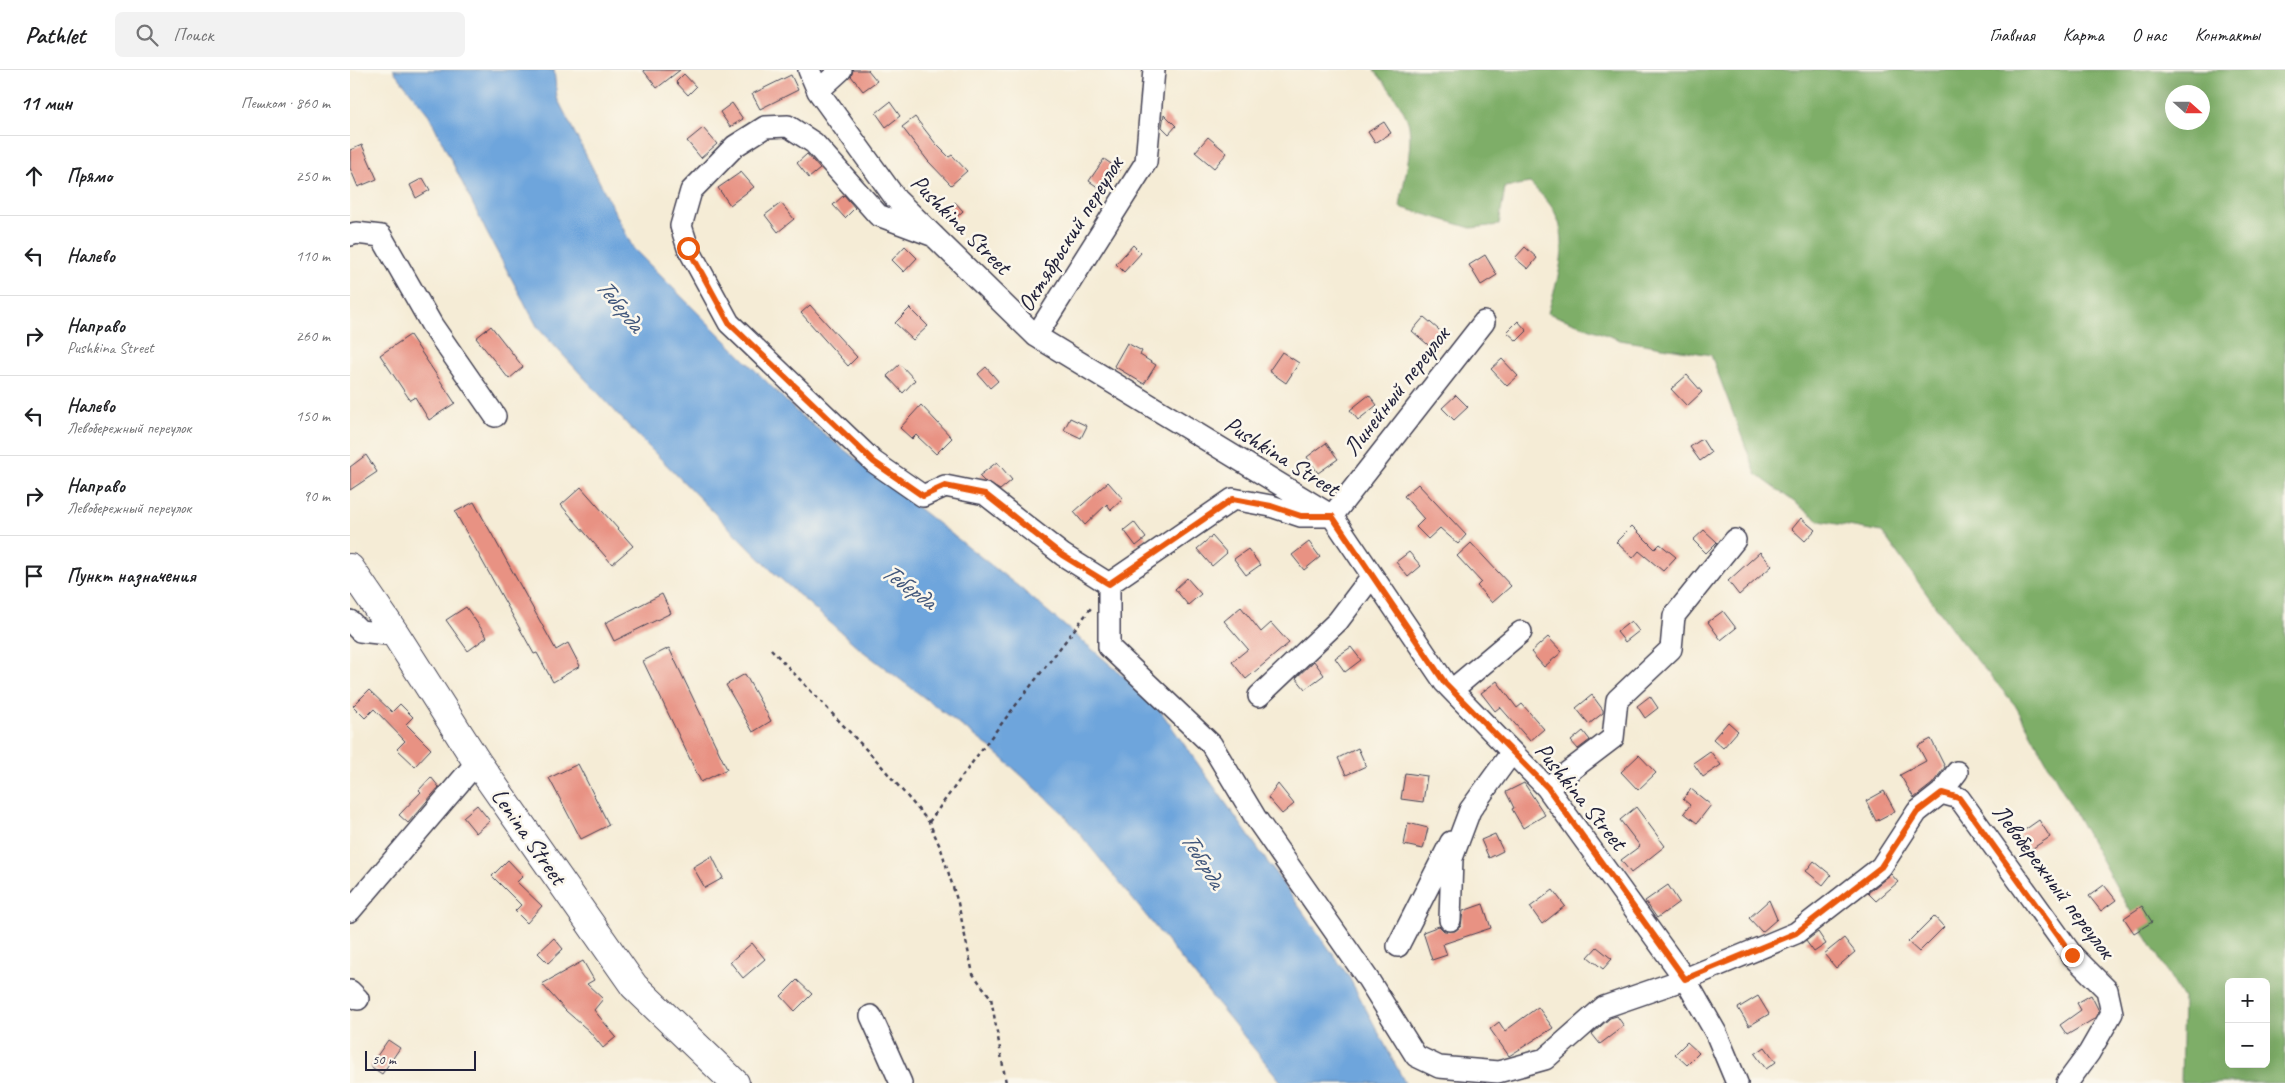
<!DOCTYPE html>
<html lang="ru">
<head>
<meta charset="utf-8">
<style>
  body { margin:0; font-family:Caveat,sans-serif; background:#f2f2f2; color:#202124 }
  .controls { position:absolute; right:15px; bottom:15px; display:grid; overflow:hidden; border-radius:8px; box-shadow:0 5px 20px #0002 }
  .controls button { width:45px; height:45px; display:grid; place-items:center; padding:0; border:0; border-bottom:1px solid #e0e0e0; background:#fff; color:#202124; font:25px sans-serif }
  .compass { position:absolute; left:1815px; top:15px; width:45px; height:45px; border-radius:50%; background:#fff; box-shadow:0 5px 20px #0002; rotate:111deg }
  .scale { position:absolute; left:15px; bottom:12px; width:111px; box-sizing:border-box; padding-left:5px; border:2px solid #22223b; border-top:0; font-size:14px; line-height:18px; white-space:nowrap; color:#22223b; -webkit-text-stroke:4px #fbf7ec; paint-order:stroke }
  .stop { position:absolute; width:15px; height:15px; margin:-11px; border:4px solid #ea580c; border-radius:50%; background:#fff }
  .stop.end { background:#ea580c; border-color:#fff; box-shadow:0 1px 5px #0008 }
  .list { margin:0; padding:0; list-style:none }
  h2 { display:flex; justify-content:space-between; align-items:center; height:65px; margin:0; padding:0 20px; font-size:21px }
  h2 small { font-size:16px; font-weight:400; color:#757577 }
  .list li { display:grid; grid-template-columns:32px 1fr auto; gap:15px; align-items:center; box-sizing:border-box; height:80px; padding:0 20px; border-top:1px solid #e0e0e0 }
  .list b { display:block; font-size:19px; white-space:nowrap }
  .list p { margin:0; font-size:16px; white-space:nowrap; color:#757577 }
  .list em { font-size:16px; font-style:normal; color:#757577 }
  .icon { flex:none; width:28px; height:28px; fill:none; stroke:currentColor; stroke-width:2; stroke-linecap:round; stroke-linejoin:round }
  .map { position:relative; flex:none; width:1935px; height:1013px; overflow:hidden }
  header { display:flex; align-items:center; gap:30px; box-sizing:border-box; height:70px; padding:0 25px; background:#fff; border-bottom:1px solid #e0e0e0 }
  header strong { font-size:24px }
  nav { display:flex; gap:28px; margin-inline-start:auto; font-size:18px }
  .search { width:350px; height:45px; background:#f2f2f2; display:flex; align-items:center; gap:12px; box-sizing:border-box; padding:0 18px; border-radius:8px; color:#757577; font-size:19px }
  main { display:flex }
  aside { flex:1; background:#fff }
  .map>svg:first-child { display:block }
  .forest { fill:#7eae68; stroke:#506852; fill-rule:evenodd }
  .water { fill:#6ea5dc; stroke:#48648c }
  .building { fill:#e89283 }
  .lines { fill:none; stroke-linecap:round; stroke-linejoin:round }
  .minor-casing { stroke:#424052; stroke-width:24 }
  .major-casing { stroke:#424052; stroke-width:30 }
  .path { stroke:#424052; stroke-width:2.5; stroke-dasharray:4 4; stroke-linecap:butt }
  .minor { stroke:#fff; stroke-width:21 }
  .major { stroke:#fff; stroke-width:28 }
  .route { stroke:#ea580c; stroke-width:6 }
  .labels { text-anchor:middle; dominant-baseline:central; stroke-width:5; stroke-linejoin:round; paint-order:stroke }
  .street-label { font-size:24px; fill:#22223b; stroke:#fbf7ec }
  .water-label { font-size:25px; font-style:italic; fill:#40567b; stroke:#fbf7ec }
</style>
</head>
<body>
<header>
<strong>Pathlet</strong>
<div class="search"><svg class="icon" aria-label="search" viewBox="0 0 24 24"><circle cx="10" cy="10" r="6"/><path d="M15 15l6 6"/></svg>Поиск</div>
<nav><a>Главная</a><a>Карта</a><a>О нас</a><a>Контакты</a></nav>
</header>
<main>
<aside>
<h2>11 мин<small>Пешком · 860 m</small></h2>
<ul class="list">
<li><svg class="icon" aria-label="ahead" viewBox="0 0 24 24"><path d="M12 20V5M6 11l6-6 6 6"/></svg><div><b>Прямо</b></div><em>250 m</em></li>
<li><svg class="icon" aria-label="left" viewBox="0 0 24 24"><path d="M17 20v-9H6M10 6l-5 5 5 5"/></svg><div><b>Налево</b></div><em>110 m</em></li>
<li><svg class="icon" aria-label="right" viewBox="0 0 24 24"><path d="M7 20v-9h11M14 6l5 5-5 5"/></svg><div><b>Направо</b><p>Pushkina Street</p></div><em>260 m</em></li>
<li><svg class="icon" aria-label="left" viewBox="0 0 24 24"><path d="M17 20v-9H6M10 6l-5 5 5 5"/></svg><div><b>Налево</b><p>Левобережный переулок</p></div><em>150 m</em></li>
<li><svg class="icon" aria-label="right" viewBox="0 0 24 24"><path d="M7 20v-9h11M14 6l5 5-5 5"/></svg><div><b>Направо</b><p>Левобережный переулок</p></div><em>90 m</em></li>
<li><svg class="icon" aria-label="arrive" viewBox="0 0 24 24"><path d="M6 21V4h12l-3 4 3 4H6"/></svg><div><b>Пункт назначения</b></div></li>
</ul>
</aside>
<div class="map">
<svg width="1935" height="1013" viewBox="0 0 1935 1013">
  <rect width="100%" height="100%" fill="#fbf7ec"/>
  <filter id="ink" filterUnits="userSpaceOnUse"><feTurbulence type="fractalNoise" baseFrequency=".02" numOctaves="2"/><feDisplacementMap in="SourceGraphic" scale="10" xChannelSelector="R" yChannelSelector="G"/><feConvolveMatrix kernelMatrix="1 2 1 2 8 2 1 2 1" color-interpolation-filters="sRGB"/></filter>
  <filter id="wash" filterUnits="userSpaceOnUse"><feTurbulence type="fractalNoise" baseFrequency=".0096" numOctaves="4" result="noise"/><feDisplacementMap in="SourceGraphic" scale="20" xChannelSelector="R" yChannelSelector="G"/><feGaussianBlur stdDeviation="1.12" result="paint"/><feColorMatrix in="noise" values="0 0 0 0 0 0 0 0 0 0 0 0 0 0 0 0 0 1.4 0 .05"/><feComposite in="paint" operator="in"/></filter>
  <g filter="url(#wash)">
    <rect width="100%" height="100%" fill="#f5ecd6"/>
    <path class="forest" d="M1024 0H1935V1013H1831L1833 928 1772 827 1665 635 1610 570 1532 462 1470 451 1406 404 1361 285 1270 270 1198 243C1207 210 1223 168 1201 136 1195 127 1186 120 1180 113L1155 117 1149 155 1121 158 1050 137C1053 111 1063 82 1059 56 1057 41 1034 11 1024 0ZM1822 22H1852V52H1822ZM1879 912H1916V994H1879Z"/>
    <path class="water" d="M43 0H204L207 28 283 178 450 345 669 517 804 632 999 907 1055 1013H932L712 742 642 679 510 579 423 502 288 366 188 258 137 163 79 45Z"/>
    <g id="blocks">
      <path class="building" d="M293 0H330L307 18Z
        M503 0H518L527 11 513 21 501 6Z
        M334 4 346 17 338 25 326 12Z
        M441 5 448 20 410 39 402 24Z
        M540 32 550 46 536 57 526 43Z
        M382 33 393 49 380 57 370 42Z
        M814 44 826 56 819 64 812 57Z
        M565 47 586 74 599 87 602 85 617 101 601 115 578 91 552 57Z
        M1034 52 1041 63 1025 73 1018 62Z
        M353 58 367 74 351 88 337 71Z
        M858 67 877 83 864 98 845 82Z
        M12 75 27 109 8 117 0 98V80Z
        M457 84 470 99 459 108 447 93Z
        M754 89 770 100 755 122 739 111Z
        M391 102 404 117 380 135 368 118Z
        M73 108 80 120 66 128 60 115Z
        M494 125 505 138 495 148 483 135Z
        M605 132 613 141 600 153 592 144Z
        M431 133 444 149 428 162 415 145Z
        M783 175 791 183 774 202 766 194Z
        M555 176 567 188 554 202 542 190Z
        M1175 177 1187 188 1178 199 1165 188Z
        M1135 185 1147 205 1131 215 1119 195Z
        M460 235 507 287 498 296 451 243Z
        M560 238 578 256 563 270 545 253Z
        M1074 247 1096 266 1084 280 1062 261Z
        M1168 251 1177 261 1167 271 1157 262Z
        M141 256 173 297 159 309 126 268Z
        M60 265 105 333 79 350 65 327 60 330 30 285Z
        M777 273 792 281 790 285 806 295 794 314 764 296Z
        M932 282 949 293 936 313 919 301Z
        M1152 289 1168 306 1157 316 1141 299Z
        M550 294 565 310 553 323 537 306Z
        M636 297 648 311 640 318 628 304Z
        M1337 305 1352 322 1337 336 1321 319Z
        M1019 325 1027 335 1008 350 1000 340Z
        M1106 325 1118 337 1104 350 1092 338Z
        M571 335 602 368 586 384 566 365 562 369 550 358Z
        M720 348 737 356 731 368 714 360Z
        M1352 369 1361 383 1350 391 1340 377Z
        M976 373 988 389 968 403 957 387Z
        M16 385 27 402 0 420V397Z
        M647 392 662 410 650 420 634 411 629 406Z
        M758 412 773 429 761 440 757 434 735 455 724 442Z
        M1068 414 1116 465 1108 474 1090 458 1078 469 1066 457 1074 449 1054 426Z
        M231 417 283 476 262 494 211 435Z
        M124 432 206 580 218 573 230 596 203 612 187 583 184 584 105 442Z
        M1451 448 1465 460 1455 471 1442 459Z
        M784 452 796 468 786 476 774 460Z
        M1282 456 1305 479 1310 474 1326 487 1313 501 1289 481 1283 488 1266 472Z
        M1354 460 1367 472 1356 483 1343 470Z
        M862 466 877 483 862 496 847 479Z
        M959 472 970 487 954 500 942 485Z
        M1121 473 1161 516 1142 533 1127 516 1131 512 1107 486Z
        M898 479 910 495 896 505 884 489Z
        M1059 482 1071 496 1058 507 1046 492Z
        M1410 482 1422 496 1389 525 1378 511Z
        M837 508 851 524 838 535 825 519Z
        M312 524 321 543 264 571 255 553Z
        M116 537 137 567 118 581 96 550Z
        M891 537 911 562 921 553 939 573 896 609 882 592 898 579 874 551Z
        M1373 541 1386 558 1371 570 1358 552Z
        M1281 551 1289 561 1275 572 1267 562Z
        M1198 567 1212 582 1194 597 1181 582Z
        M1001 577 1011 590 995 602 985 588Z
        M319 578 377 699 351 712 293 591Z
        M964 591 974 605 955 619 946 608Z
        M395 604 421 651 403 662 376 615Z
        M1147 611 1167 638 1172 634 1194 659 1180 671 1150 637 1145 641 1131 623Z
        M19 620 42 642 50 634 63 647 56 654 81 679 65 696 47 679 55 671 24 639 15 648 3 636Z
        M1242 625 1253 640V643L1239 654 1226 638Z
        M1300 626 1308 638 1295 648 1287 636Z
        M1378 652 1388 661 1373 678 1363 669Z
        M1233 661 1240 670 1228 679 1221 671Z
        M1581 669 1595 697 1582 714 1564 728 1550 705 1576 691 1568 676Z
        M1008 678 1016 696 996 705 988 688Z
        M1360 681 1371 695 1353 707 1343 693Z
        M1289 685 1306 703 1288 720 1271 702Z
        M228 694 259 755 231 769 199 708Z
        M1055 703 1077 706 1073 732 1051 729Z
        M81 707 89 717 58 753 49 745 71 722 69 720Z
        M1174 713 1195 745 1173 758 1162 739 1164 738 1156 722Z
        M928 714 944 734 932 744 918 728Z
        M1341 719 1361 735 1347 753 1334 743 1340 735 1333 729Z
        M1534 721 1545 741 1526 751 1516 731Z
        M127 735 140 751 126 763 113 747Z
        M1286 737 1315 776 1281 803 1271 790 1290 776 1270 750Z
        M1689 750 1700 767 1680 780 1669 764Z
        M1058 753 1078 758 1073 779 1054 775Z
        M1145 764 1153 781 1139 788 1131 770Z
        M362 786 373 808 355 818 343 797Z
        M158 790 173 806 167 812 192 836 177 853 165 841 171 835 142 806Z
        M1464 791 1481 805 1473 815 1456 801Z
        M1541 804 1548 812 1526 831 1518 823Z
        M1318 815 1329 832 1307 848 1295 831Z
        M1754 815 1766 830 1751 841 1739 826Z
        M1203 820 1215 836 1192 854 1180 837Z
        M1419 830 1427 849 1412 862 1399 848Z
        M1133 834 1141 858 1093 874 1097 885 1082 890 1073 862 1089 856 1094 861H1105L1111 856 1113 841Z
        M1792 836 1802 852 1784 863 1774 848Z
        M1584 846 1594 857 1569 882 1558 872Z
        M1468 862 1476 874 1464 882 1456 871Z
        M204 868 213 879 198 893 188 883Z
        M1494 868 1505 882 1486 898 1474 884Z
        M402 873 415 889 393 908 380 892Z
        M1247 877 1262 889 1253 899 1238 887Z
        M233 891 244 910 237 914 253 929 244 940 266 967 253 978 239 961 216 941 192 914Z
        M447 910 462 924 445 941 431 926Z
        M1741 925 1749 941 1744 949 1717 965 1710 955 1731 940 1727 933Z
        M1408 926 1419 944 1399 956 1388 938Z
        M1188 937 1203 958 1159 986 1140 959 1149 952 1155 961Z
        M1267 946 1274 956 1250 974 1242 964 1260 948Z
        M38 970 50 978 32 1004 20 996Z
        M1337 972 1349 983 1337 995 1325 984Z
        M1415 977 1426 992 1416 999 1405 984Z"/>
    </g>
  </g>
  <g filter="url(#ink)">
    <use href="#blocks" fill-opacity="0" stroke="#424052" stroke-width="1"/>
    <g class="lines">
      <g class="minor-casing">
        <path id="minor" d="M459 0 468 21 546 129 686 266 982 446 1095 613 1197 718 1335 909 1366 963 1387 1013
          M468 21 491 0
          M0 165 6 163 31 166 82 255 145 346
          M584 166 528 145 464 73 438 56 415 57 385 76 341 121 331 156 338 178 379 253 524 392 573 426 595 416 635 424 713 485 759 514V577L861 674 905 747 1018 909 1066 986 1089 997 1148 1002 1195 989 1254 937 1335 909 1446 863 1531 797 1567 742 1591 723 1609 728 1722 885 1757 920 1762 943 1739 983 1717 1013
          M686 266 796 92 804 0
          M759 514 883 429 921 436 951 446H982L1134 252
          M0 551 10 561 46 565
          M1102 620 1171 562
          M909 626 988 551 1022 506
          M1197 718 1263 668 1267 630 1321 579 1324 546 1385 470
          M1591 723 1607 702
          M0 841 127 692
          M1100 850 1102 788 1120 740 1162 682
          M1048 876 1101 772
          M0 921 8 929
          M521 946 551 1013"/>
      </g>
      <g class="major-casing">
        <path id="major" d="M0 498 46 565 127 692 284 916 385 1013"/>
      </g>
      <path class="path" d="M421 579 528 692 579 752 591 779 608 833 623 904 641 928 656 1013
        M579 752 635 675 741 538"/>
      <use href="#minor" class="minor"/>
      <use href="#major" class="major"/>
    </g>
  </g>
  <g class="lines" filter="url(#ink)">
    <path class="route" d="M338 178 379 253 524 392 573 426 595 416 635 424 712 485 759 514 883 429 921 436 951 446H982L1095 613 1198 718 1335 909 1446 863 1531 797 1567 742 1592 723 1609 728 1722 885"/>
  </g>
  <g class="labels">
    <g class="street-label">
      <text transform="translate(611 154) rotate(45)">Pushkina Street</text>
      <text transform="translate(720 164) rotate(-58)">Октябрьский переулок</text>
      <text transform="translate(1046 321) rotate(-52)">Линейный переулок</text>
      <text transform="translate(932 386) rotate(32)">Pushkina Street</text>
      <text transform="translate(1231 726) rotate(51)">Pushkina Street</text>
      <text transform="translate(179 766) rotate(55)">Lenina Street</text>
      <text transform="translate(1704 811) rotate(53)">Левобережный переулок</text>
    </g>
    <g class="water-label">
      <text transform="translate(270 235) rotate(51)">Теберда</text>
      <text transform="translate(559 516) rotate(36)">Теберда</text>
      <text transform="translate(853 790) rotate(58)">Теберда</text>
    </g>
  </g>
</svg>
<div class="controls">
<button>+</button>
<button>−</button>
</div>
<svg class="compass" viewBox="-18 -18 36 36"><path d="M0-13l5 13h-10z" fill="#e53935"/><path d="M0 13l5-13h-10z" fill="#757577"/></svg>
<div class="scale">50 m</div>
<div class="stop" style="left:338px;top:178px"></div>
<div class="stop end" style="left:1722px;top:885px"></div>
</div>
</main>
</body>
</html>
